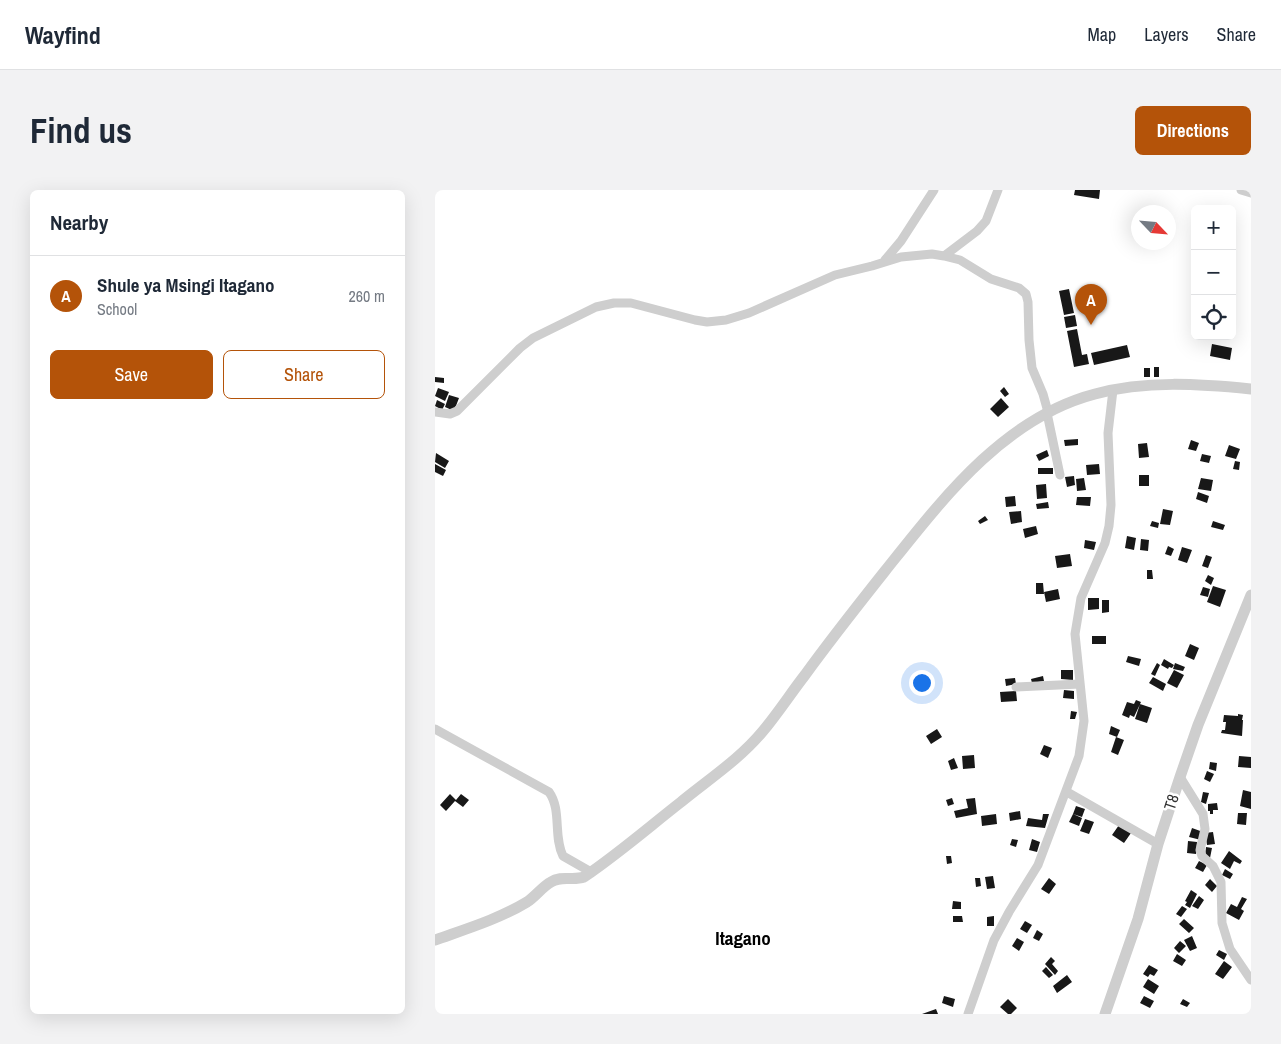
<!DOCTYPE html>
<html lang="en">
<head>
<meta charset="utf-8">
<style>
  body { margin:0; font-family:"Archivo Narrow",sans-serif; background:#f2f2f3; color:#1f2937 }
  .controls { position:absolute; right:15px; top:15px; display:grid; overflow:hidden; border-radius:8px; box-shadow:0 5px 20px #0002 }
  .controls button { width:45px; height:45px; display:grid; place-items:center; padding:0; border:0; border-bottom:1px solid #e0e1e3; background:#fff; color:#1f2937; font:25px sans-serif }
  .compass { position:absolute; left:696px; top:15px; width:45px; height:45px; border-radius:50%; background:#fff; box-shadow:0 5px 20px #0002; rotate:116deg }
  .you { position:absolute; left:486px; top:492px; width:18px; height:18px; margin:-12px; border:4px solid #fff; border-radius:50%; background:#1a73e8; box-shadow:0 0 0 8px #1a73e833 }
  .badge { display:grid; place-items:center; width:32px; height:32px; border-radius:50%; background:#b45309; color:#fff; font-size:16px; font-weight:700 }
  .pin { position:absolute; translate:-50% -41px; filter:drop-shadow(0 1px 2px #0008) }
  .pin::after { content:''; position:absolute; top:26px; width:18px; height:15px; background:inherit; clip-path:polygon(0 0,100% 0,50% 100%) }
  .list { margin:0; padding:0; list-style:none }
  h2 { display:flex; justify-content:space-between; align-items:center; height:65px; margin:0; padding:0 20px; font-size:21px }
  h2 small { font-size:16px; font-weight:400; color:#747a83 }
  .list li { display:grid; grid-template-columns:32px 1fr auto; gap:15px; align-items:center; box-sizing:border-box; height:80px; padding:0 20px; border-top:1px solid #e0e1e3 }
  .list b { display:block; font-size:19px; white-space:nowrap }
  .list p { margin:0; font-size:16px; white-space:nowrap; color:#747a83 }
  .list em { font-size:16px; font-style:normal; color:#747a83 }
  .actions { display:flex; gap:10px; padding:15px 20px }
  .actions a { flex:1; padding:11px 0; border:1px solid #b45309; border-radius:8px; text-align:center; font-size:18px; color:#b45309 }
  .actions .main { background:#b45309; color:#fff }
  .icon { flex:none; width:28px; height:28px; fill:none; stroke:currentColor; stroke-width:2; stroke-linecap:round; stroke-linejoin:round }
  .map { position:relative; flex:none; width:816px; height:824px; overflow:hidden; border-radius:8px }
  header { display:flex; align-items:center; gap:30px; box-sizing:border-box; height:70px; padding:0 25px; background:#fff; border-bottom:1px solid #e0e1e3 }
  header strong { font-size:24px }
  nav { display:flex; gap:28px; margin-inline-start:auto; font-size:18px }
  .intro { display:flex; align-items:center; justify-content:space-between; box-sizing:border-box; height:120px; padding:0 30px }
  h1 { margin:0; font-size:35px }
  .button { padding:12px 22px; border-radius:8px; background:#b45309; color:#fff; font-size:18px; font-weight:700 }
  main { display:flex; gap:30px; padding:0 30px }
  aside { flex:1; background:#fff; border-radius:8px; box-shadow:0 5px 20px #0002 }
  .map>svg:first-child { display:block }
  .building { fill:#181818 }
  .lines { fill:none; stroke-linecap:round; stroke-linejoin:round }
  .minor { stroke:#cecece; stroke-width:9 }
  .tertiary { stroke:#cecece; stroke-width:11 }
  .labels { text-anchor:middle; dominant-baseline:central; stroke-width:5; stroke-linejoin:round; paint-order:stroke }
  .street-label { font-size:16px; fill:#313131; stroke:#fff }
  .quarter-label { font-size:19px; font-weight:bold; fill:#000; stroke:#fff }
</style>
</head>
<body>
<header>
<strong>Wayfind</strong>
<nav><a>Map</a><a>Layers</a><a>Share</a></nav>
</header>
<div class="intro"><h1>Find us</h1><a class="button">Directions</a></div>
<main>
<aside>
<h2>Nearby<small></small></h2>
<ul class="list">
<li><span class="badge">A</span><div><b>Shule ya Msingi Itagano</b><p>School</p></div><em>260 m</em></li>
</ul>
<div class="actions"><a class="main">Save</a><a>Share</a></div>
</aside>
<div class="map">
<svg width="816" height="824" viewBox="0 0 816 824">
  <rect width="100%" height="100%" fill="#fff"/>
  <path class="building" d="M640 0H665L664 9 639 5Z
    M634 99 639 123 629 125 624 101Z
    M640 125 642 136 631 138 629 127Z
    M642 139 647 165 652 164 654 174 639 177 632 141Z
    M777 154 797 158 795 170 775 166Z
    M692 155 695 167 659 175 656 163Z
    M719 177H724V187H719Z
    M709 178H715V187H709Z
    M0 187 9 188V193L0 192Z
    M569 197 574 204 570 207 565 201Z
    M3 198 14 202 10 211 0 206Z
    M14 205 24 208 19 221 10 217Z
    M566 208 574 217 563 227 555 219Z
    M2 210 10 214 7 220 0 216Z
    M643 249V255L630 256 629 250Z
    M756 250 764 253 761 261 753 259Z
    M712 253 714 267 704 268 703 254Z
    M794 255 805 259 801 269 790 266Z
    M612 260 614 266 604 271 601 265Z
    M1 263 14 271 10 278 0 272Z
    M767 264 776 266 774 273 765 271Z
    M800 271 805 272 804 280 798 279Z
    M0 274 11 280 8 286 0 282Z
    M664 274 665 284 652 285 651 275Z
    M603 278H618V284H603Z
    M704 285H714V296H704Z
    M639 286 640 295 632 297 630 287Z
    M649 288 651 300 642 301 641 289Z
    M766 288 778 290 776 301 763 299Z
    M611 294 612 308 602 309 601 295Z
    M763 302 774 306 772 313 761 309Z
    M580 306 581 316 571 317 570 307Z
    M642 307H656L655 316 641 315Z
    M613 312 614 318 602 319 601 314Z
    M728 319 738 321 735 335 725 334Z
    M586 321 587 332 576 334 574 322Z
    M550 326 553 330 545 334 543 331Z
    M717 331 724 333 723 338 715 336Z
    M778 331 790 335 788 340 776 337Z
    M601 336 603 344 590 348 588 339Z
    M692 346 701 348 699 360 690 358Z
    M706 349 714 350 713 361 705 360Z
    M650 350 661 352 659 360 649 358Z
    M733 356 739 359 736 366 730 364Z
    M747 357 757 360 752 373 743 370Z
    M635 364 637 376 622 378 620 366Z
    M771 365 777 367 773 378 767 376Z
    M712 380H717L718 389H712Z
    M773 385 779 388 776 395 770 391Z
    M601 393H608L609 404H601Z
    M778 396 791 400 785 417 772 412Z
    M768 397 775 399 773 407 765 405Z
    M623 399 625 409 611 412 609 402Z
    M653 408H664V419L653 420Z
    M667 410H674V422L667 423Z
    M657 446H671V454H657Z
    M755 454 764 458 759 470 750 466Z
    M693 466 706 469 704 476 691 472Z
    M729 469 739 475 737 478 734 477 733 479 726 475Z
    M722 473 725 475 720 486 716 484Z
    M740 473 750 477 748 481 738 479Z
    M626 480H638V490L626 489Z
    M739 480 749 485 742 498 732 493Z
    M608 486 609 491 597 493 596 489Z
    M718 487 731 494 728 501 714 493Z
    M580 488 581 494 571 496 570 489Z
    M629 500 639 501V509L628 508Z
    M581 501 582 511 566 512 565 502Z
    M701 510 706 512 699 527 695 525 694 528 687 525 692 512 699 514Z
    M705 514 717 518 712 533 700 529Z
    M636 521 642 522 640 529H635Z
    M803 524 808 525 807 530H808L807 546 786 543 787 540H790L791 532H788L789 525 803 526Z
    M676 536 685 540 682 547 674 544Z
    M502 539 507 547 496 554 491 546Z
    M681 547 689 550 683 565 676 562Z
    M609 555 617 558 613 568 605 564Z
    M539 565 540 578 528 579 527 566Z
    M804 566 816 567V578L803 577Z
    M519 568 523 578 516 580 513 571Z
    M775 572 782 573 781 581 774 579Z
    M772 581 779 584 775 592 769 589Z
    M808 600 816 602V619L805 616Z
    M768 602 774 603 771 614 766 612Z
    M15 604 21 610 26 604 34 610 28 617 20 611 11 621 5 615Z
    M517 608 519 614 513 616 511 610Z
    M540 608 542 624 521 628 519 621 533 618 531 609Z
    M782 613 783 620H778V624H775V621H773V614Z
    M641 616 650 619 647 627 638 624Z
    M585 621 586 629 575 631 574 623Z
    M803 623H812L811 635 802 634Z
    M561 624 562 634 547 636 546 626Z
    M608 624H614L610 638 591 636 593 628 607 630Z
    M638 624 647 628 644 636 634 632Z
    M650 629 659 632 654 644 645 641Z
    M684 635 696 643 689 653 677 645Z
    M757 638 768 642 766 650 754 647Z
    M778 642 780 654 772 655 770 643Z
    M577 649 583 650 581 657 575 655Z
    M597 649 605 652 602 662 594 660Z
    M753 651 762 652 761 664 752 663Z
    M771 657 777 658 775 668 770 667Z
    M794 661 807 671 805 674 799 671 795 679 786 673Z
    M511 666H516L517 673 512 674Z
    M764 671 772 675 768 682 760 678Z
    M790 679 798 684 795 689 787 685Z
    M558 686 560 698 552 699 550 687Z
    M540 688H545L546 696 541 697Z
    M614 688 621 694 614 704 606 699Z
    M775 689 782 696 777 702 770 695Z
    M756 700 762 704 755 718 750 715 752 712 750 711Z
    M764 706 769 710 763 719 757 716Z
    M807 707 812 709 806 719 809 721 804 730 791 723 796 714 802 717Z
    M518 711 526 712V719H517Z
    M747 716 752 719 746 727 741 724Z
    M518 726H527L528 732H518Z
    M559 726V736H552V727Z
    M749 729 759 738 754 743 744 734Z
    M590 731 597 735 592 743 585 739Z
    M602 740 608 744 604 751 598 748Z
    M757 746 762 758 755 761 749 750Z
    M582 748 589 752 584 761 577 756Z
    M745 751 751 756 744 763 739 758Z
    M784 760 792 764 789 770 781 765Z
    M742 764 751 770 747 776 738 771Z
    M616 767 620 771 617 774 623 781 620 785 610 774Z
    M789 771 797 777 788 789 780 784Z
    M714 775 723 780 719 786 715 784 713 787 708 784Z
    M611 777 618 785 614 788 607 781Z
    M632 785 637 792 622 803 618 796Z
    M713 789 724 796 719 804 708 797Z
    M509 806 520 809 518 817 507 813Z
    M709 806 719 811 715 818 705 813Z
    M573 809 582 818 576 824H573L565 817Z
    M748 809 755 813 752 817 745 814Z
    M501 819 503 824H487Z"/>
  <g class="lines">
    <path class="minor" d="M806 0 816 3
      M509 66 542 41 551 31 563 0
      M450 70 466 51 499 0
      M0 222 15 224 22 221 85 158 98 148 161 117 179 113H196L260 130 272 132 291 130 314 123 400 85 437 76 466 67 497 64 509 66 525 70 556 89 584 98 591 104 593 112 594 150 597 178 608 204 613 222
      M612 223 625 285
      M581 497 645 494
      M0 539 114 602C127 620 118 646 128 666L156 682
      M745 587 768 624 770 639 765 660 767 666 778 676 786 692 787 733 795 759 816 790
      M632 602 723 654
      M533 824 559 750 574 722 603 675 644 566 649 531 640 444 646 408 670 353 674 336 676 315 673 243 678 200"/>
    <path class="tertiary" d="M0 750C31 739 64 729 92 712 101 706 107 697 116 692 126 685 138 691 149 687 183 664 214 637 246 612 274 589 305 569 328 541 343 523 356 503 370 485 396 449 423 415 450 381 506 311 568 228 660 204 710 190 765 194 816 199
      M670 824 703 729 723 654 745 587 763 535 816 405"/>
  </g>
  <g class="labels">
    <g class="street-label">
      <text transform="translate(736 612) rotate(-72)">T8</text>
    </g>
    <g class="quarter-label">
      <text x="308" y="748">Itagano</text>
    </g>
  </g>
</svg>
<div class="controls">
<button>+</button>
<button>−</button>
<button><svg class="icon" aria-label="locate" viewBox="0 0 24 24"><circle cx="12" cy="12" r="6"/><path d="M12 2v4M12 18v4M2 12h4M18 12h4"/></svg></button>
</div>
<svg class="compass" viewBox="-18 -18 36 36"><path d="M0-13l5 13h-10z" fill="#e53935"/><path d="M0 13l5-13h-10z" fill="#747a83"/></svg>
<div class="you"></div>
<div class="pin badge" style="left:656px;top:135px">A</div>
</div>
</main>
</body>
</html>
